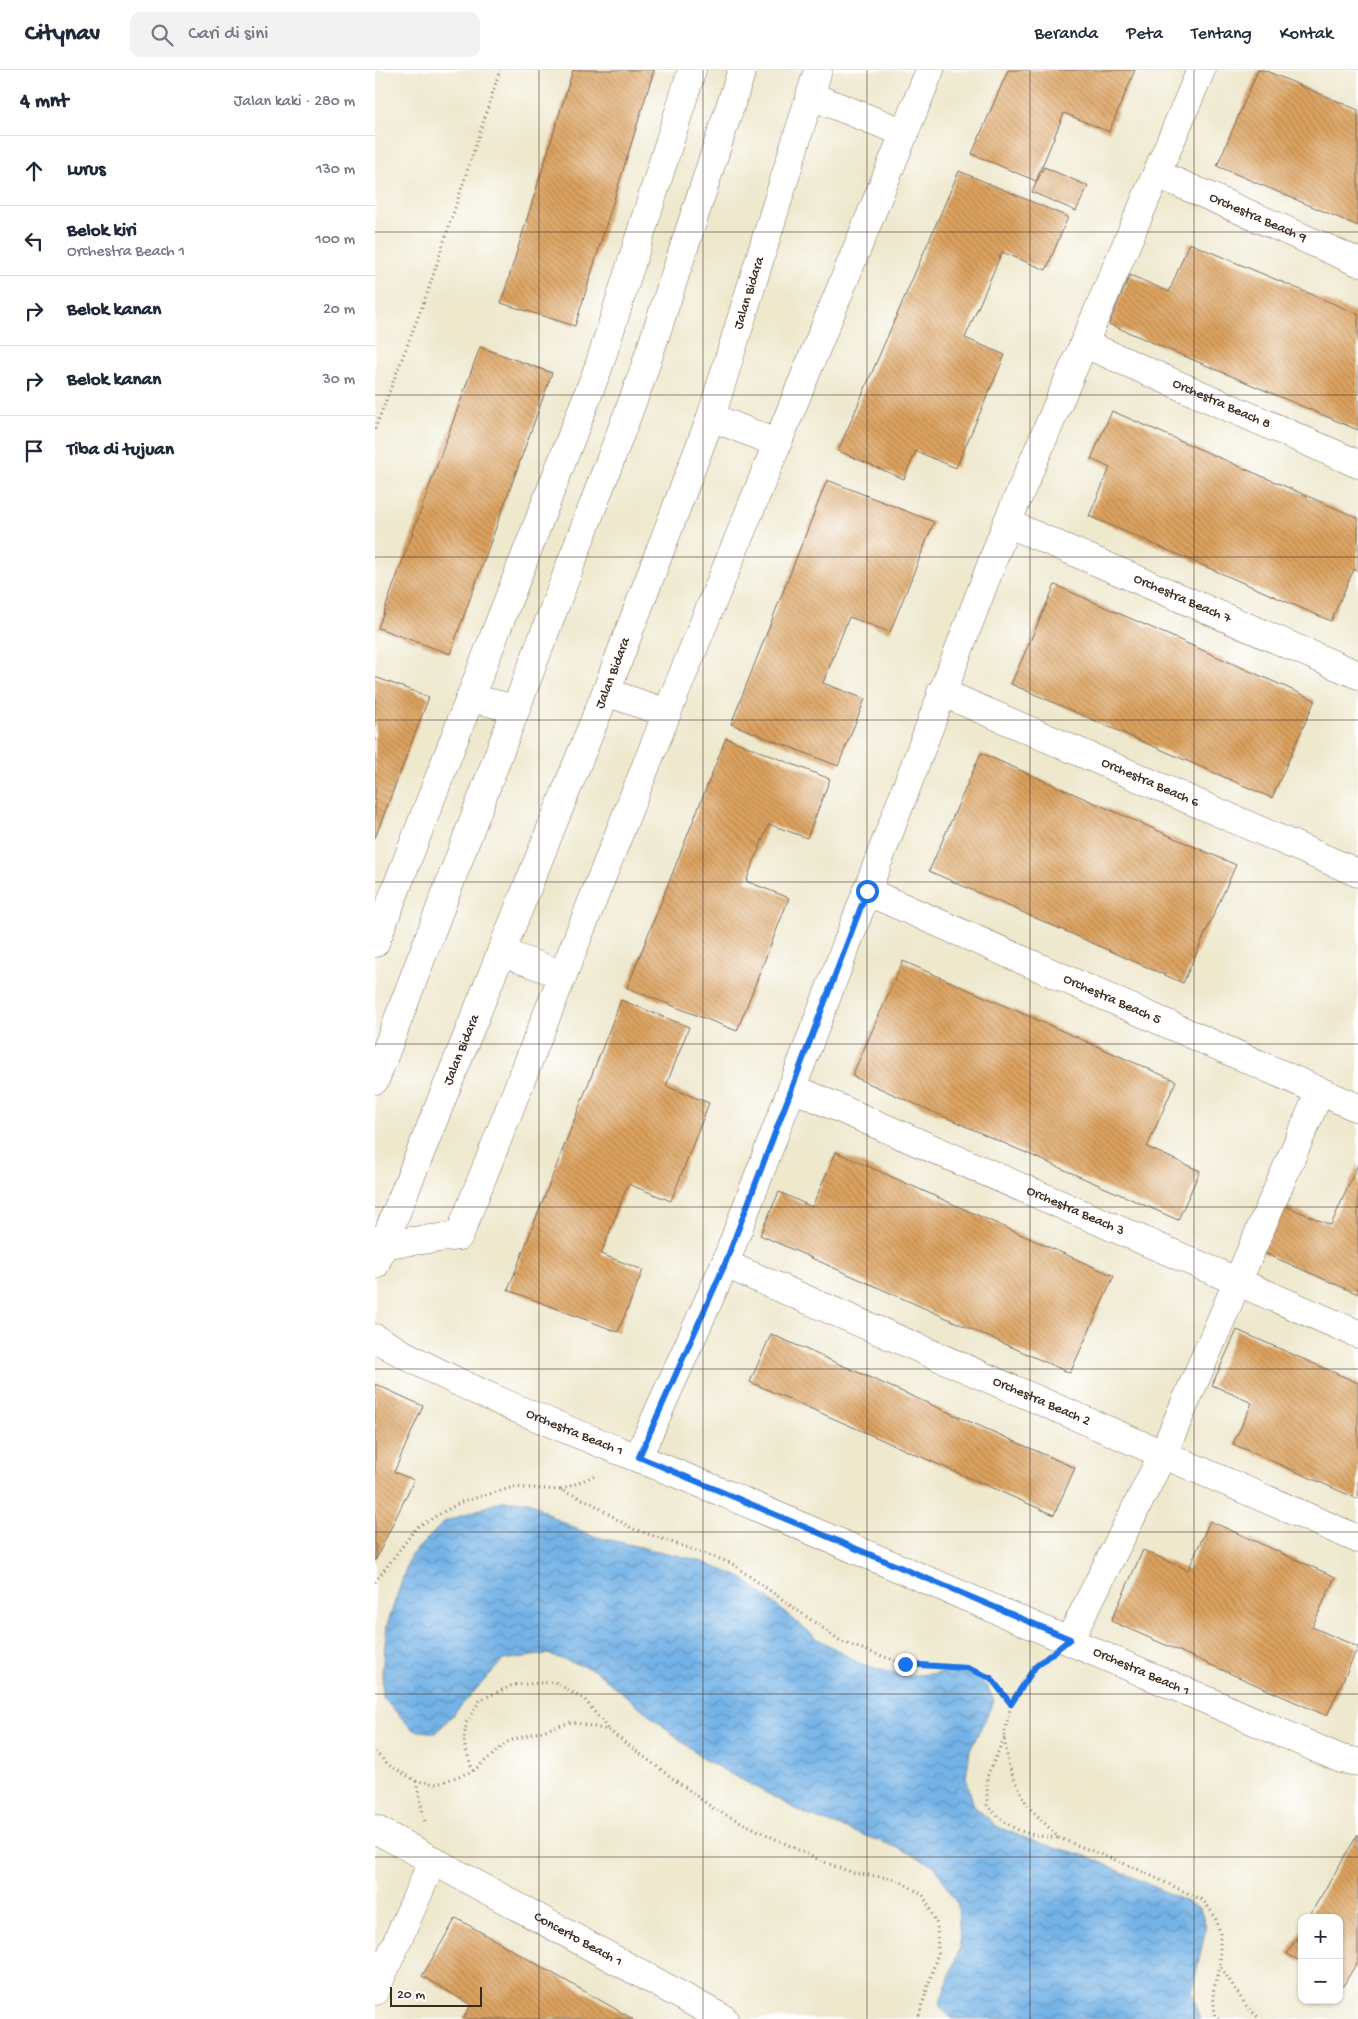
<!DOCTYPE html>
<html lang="id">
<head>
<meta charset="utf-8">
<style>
  body { margin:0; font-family:"Gochi Hand",sans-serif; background:#f2f2f3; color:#1f2937 }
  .controls { position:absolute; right:15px; bottom:15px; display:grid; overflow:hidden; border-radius:10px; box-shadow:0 1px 4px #0004 }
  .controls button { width:45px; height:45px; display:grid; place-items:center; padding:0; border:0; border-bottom:1px solid #e0e1e3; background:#fff; color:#1f2937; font:25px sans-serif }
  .scale { position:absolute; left:15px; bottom:12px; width:92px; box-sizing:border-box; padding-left:5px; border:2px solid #3b2a1e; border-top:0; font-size:14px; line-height:18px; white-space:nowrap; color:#3b2a1e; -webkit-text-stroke:4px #fff; paint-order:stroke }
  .stop { position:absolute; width:15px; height:15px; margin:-11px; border:4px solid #1a73e8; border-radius:50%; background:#fff }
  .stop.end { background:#1a73e8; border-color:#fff; box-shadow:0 1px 5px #0008 }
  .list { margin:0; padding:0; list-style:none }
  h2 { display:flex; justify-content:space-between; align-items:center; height:65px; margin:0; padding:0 20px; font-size:21px }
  h2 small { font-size:16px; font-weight:400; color:#747a83 }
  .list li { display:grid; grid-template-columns:32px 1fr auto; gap:15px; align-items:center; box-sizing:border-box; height:70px; padding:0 20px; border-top:1px solid #e0e1e3 }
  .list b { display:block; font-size:19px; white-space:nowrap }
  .list p { margin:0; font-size:16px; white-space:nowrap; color:#747a83 }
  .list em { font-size:16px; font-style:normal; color:#747a83 }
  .icon { flex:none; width:28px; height:28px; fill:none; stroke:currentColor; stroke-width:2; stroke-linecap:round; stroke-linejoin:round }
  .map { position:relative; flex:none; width:983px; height:1949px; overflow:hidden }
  header { display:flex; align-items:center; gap:30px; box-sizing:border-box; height:70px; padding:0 25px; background:#fff; border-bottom:1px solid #e0e1e3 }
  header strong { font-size:24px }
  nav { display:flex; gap:28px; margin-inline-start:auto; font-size:18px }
  .search { width:350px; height:45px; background:#f2f2f3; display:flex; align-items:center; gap:12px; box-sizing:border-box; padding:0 18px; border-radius:10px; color:#747a83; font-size:19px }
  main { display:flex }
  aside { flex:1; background:#fff }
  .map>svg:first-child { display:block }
  .water { fill:url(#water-waves); stroke:#576e82 }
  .building { fill:url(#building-back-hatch) }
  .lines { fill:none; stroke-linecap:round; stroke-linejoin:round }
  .minor-casing { stroke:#7a6c5b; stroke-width:29 }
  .path { stroke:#7a6c5b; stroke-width:3; stroke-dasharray:1 4; stroke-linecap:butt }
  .minor { stroke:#fff; stroke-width:28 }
  .route { stroke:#1a73e8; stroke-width:6 }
  .grid { fill:none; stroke:#3b2a1e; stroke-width:1; stroke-opacity:0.55 }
  .labels { text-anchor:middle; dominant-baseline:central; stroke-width:5; stroke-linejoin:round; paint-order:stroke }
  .street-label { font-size:14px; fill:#3b2a1e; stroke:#fff }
</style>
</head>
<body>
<header>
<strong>Citynav</strong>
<div class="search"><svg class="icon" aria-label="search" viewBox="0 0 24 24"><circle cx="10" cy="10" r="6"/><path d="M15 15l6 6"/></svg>Cari di sini</div>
<nav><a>Beranda</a><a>Peta</a><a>Tentang</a><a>Kontak</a></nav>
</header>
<main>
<aside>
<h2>4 mnt<small>Jalan kaki · 280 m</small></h2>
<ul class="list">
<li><svg class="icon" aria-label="ahead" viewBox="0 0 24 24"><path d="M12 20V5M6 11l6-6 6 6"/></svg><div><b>Lurus</b></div><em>130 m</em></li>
<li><svg class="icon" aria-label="left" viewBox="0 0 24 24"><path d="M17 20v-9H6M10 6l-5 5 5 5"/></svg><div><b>Belok kiri</b><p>Orchestra Beach 1</p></div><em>100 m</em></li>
<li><svg class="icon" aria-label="right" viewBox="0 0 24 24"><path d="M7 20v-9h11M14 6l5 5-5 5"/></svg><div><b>Belok kanan</b></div><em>20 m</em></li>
<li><svg class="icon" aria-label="right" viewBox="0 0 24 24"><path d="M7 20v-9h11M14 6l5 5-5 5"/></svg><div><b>Belok kanan</b></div><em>30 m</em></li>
<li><svg class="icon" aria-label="arrive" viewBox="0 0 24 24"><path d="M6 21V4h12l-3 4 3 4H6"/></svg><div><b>Tiba di tujuan</b></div></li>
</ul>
</aside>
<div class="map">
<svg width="983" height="1949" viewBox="0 0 983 1949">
  <defs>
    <pattern id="water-waves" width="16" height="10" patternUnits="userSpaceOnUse" patternTransform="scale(1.25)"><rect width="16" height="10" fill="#73b2e6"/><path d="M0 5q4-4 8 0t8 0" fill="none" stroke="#6091ba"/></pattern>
    <pattern id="building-back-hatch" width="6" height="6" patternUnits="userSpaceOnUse" patternTransform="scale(1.25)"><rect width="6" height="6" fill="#dca25f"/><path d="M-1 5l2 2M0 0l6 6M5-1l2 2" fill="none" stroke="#b4844e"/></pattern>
  </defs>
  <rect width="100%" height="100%" fill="#fff"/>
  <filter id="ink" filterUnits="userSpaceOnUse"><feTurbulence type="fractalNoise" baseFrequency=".02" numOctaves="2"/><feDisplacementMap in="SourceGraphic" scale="10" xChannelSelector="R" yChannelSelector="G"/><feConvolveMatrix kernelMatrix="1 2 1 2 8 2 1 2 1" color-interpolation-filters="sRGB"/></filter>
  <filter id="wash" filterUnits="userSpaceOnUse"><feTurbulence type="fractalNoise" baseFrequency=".0096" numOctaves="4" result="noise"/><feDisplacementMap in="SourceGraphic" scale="20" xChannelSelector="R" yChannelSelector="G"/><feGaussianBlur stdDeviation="1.12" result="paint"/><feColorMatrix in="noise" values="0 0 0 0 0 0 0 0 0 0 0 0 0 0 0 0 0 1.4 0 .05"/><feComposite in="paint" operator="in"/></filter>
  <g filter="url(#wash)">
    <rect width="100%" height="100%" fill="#eee8cd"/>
    <path class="water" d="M127 1431H155L179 1448 217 1466 323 1490 367 1508 443 1569 489 1596 533 1606 583 1601 602 1606 612 1616 619 1631 595 1680 591 1708 599 1736 623 1757 661 1772 712 1786 825 1838 831 1858 817 1922 826 1949H577L564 1935 585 1877 583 1835 559 1795 521 1777 430 1744 330 1690 219 1600 173 1584 128 1590 61 1663 38 1660 8 1628 7 1602 12 1555 35 1486 69 1452Z"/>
    <g id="blocks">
      <path class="building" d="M198 0H279L200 256 126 233Z
        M633 0H760L734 62 689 43 661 111 597 84Z
        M883 0H889L983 40V156L842 96Z
        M669 97 713 116 701 141 657 122Z
        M584 101 693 147 671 200 627 182 590 268 630 285 581 398 541 381 529 409 463 381Z
        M814 173 983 244V360L734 254 755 205 794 222Z
        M105 277 177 303 75 584 3 558Z
        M737 341 983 448V501L979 499 956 551 714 446 735 398 716 389Z
        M452 410 559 452 515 562 474 547 448 613 490 629 463 696 356 654Z
        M680 515 940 630 897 728 636 614Z
        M0 607 54 627 0 768Z
        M351 668 455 709 432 768 394 754 371 811 414 828 362 961 252 918Z
        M606 683 861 795 808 913 554 801Z
        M528 891 801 1011 772 1077 825 1101 803 1150 477 1006Z
        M246 930 314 957 291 1016 334 1033 296 1131 253 1114 226 1184 268 1200 243 1262 133 1220Z
        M461 1082 739 1206 695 1303 385 1165 404 1122 437 1137Z
        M983 1094V1224L887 1182 908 1135 956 1155Z
        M862 1260 983 1313V1429L858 1374 877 1333 837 1315Z
        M396 1264 700 1398 679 1445 375 1312Z
        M0 1314 48 1336 19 1402 39 1410 0 1491Z
        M835 1451 960 1507 937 1557 983 1577 952 1646 736 1551 768 1480 813 1500Z
        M983 1764V1891L968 1916 964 1914V1848H933Z
        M81 1848 258 1949H88L96 1935 47 1906Z
        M927 1859V1892L912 1884Z"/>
    </g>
  </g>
  <g filter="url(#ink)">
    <use href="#blocks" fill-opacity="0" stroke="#7a6c5b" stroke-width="1"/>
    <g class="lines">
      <g class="minor-casing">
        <g id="minor">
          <path d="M436 26 530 63"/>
          <path id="s1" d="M783 104 983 192"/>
          <path id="s2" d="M710 274 983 394"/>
          <path d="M336 347 402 373"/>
          <path id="s3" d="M632 453 983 605"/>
          <path d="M231 622 292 643"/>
          <path id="s4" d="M566 622 983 803"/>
          <path d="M95 628 141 639"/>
          <path id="s5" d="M491 821 983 1038"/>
          <path d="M0 873 224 296 317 0"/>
          <path d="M126 882 188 905"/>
          <path d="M0 1010 266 309 367 0"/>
          <path id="s6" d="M418 1018 983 1264"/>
          <path d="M0 1170 9 1174 84 1166 292 643 555 0"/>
          <path id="s7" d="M350 1194 983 1469"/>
          <path id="s8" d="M0 1195 231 622 336 347 443 0"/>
          <path id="s9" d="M0 1268C112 1334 238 1376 358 1427 561 1513 764 1600 966 1689L983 1692"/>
          <path d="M263 1387 350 1194 632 453 826 0"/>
          <path d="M695 1569 788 1384 945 1021"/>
          <path id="s10" d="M0 1759 349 1949"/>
          <path d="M0 1921 58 1790"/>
        </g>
      </g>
      <path class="path" d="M0 359 53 221 125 0
        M186 1420 221 1405
        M0 1512 42 1457 86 1432 139 1417 185 1420 215 1432 256 1458 356 1493 467 1572 530 1594 592 1598 616 1608 636 1634
        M667 1591 660 1597 636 1634 629 1667 634 1697 652 1735 684 1768 758 1797 829 1831 840 1847 845 1862V1896L872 1937 885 1949
        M629 1668 612 1707V1736C637 1761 649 1765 684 1768
        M0 1682 14 1695 41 1711 62 1714 98 1701 134 1671 197 1652 233 1660 339 1739 446 1791 479 1803 521 1809 548 1825 562 1854 563 1883 543 1949
        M98 1701 89 1674 91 1653 105 1630 138 1615 180 1612 210 1630 233 1659
        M41 1711 50 1752
        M843 1949 840 1946 838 1922 845 1896"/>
      <use href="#minor" class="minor"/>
    </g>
  </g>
  <g class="lines" filter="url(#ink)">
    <path class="route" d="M492 821 350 1194 264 1387 695 1569 660 1597 636 1634 616 1608 592 1598 530 1594"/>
  </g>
  <path class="grid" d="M164 0V1949M328 0V1949M492 0V1949M655 0V1949M819 0V1949M0 162H983M0 325H983M0 487H983M0 650H983M0 812H983M0 974H983M0 1137H983M0 1299H983M0 1462H983M0 1624H983M0 1787H983"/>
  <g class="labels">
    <g class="street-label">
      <text stroke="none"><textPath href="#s1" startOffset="109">Orchestra Beach 9</textPath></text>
      <text stroke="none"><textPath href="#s8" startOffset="1042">Jalan Bidara</textPath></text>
      <text stroke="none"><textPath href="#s2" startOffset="149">Orchestra Beach 8</textPath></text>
      <text stroke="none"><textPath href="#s3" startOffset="191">Orchestra Beach 7</textPath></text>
      <text stroke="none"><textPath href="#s8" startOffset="638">Jalan Bidara</textPath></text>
      <text stroke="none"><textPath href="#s4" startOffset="228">Orchestra Beach 6</textPath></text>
      <text stroke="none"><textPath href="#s5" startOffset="269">Orchestra Beach 5</textPath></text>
      <text stroke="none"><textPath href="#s8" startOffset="232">Jalan Bidara</textPath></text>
      <text stroke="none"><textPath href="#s6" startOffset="308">Orchestra Beach 3</textPath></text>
      <text stroke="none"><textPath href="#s7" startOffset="345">Orchestra Beach 2</textPath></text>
      <text stroke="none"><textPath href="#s9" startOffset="221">Orchestra Beach 1</textPath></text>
      <text stroke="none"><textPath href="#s9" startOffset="836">Orchestra Beach 1</textPath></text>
      <text stroke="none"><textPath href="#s10" startOffset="231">Concerto Beach 1</textPath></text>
    </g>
  </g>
</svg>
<div class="controls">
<button>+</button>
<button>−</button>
</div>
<div class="scale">20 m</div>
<div class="stop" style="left:492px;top:821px"></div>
<div class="stop end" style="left:530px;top:1594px"></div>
</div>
</main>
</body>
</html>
